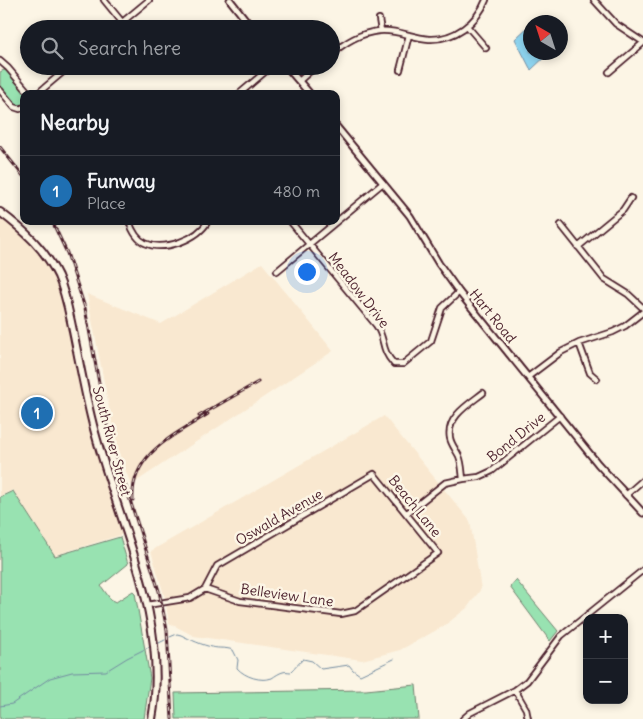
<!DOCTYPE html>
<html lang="en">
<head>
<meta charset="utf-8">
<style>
  body { margin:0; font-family:Delius,sans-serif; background:#20242c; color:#f1f3f6 }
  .controls { position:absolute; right:15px; bottom:15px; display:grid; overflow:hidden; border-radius:10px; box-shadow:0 2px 8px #0003 }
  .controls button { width:45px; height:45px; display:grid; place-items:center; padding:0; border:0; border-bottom:1px solid #363941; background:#171b24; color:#f1f3f6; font:25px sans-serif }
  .compass { position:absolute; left:523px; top:15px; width:45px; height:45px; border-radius:50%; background:#171b24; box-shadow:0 2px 8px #0003; rotate:321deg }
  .you { position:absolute; left:306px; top:271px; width:18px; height:18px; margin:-12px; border:4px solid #fff; border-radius:50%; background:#1a73e8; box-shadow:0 0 0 8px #1a73e833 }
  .badge { display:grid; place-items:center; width:32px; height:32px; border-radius:50%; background:#1f6fb2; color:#fff; font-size:16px; font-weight:700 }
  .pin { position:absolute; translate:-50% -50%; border:2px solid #fff; box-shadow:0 1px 5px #0006 }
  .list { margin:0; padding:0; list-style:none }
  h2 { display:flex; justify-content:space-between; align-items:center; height:65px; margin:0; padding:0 20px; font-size:21px }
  h2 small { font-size:16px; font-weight:400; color:#9ea1a6 }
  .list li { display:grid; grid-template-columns:32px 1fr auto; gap:15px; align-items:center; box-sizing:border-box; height:70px; padding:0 20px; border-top:1px solid #363941 }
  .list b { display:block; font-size:19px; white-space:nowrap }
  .list p { margin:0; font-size:16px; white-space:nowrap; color:#9ea1a6 }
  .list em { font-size:16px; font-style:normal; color:#9ea1a6 }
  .icon { flex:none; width:28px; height:28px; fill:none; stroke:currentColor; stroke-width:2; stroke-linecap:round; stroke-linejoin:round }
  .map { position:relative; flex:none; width:643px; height:719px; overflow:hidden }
  .search { position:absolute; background:#171b24; box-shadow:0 2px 8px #0003; left:20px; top:20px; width:320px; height:55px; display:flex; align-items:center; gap:12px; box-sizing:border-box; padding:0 18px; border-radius:28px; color:#9ea1a6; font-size:19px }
  .panel { position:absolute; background:#171b24; box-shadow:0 2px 8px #0003; left:20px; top:90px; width:320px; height:135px; border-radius:10px }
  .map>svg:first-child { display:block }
  .built { fill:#f9e8d0 }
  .green { fill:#98e2b1; stroke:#71806e }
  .water { fill:#8dd3ee; stroke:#728ba0 }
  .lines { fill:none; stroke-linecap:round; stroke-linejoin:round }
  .stream { stroke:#728ba0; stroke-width:1 }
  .minor-casing { stroke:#4a1f2b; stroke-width:8 }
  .tertiary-casing { stroke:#4a1f2b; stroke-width:9 }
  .secondary-casing { stroke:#4a1f2b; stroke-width:10 }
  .minor { stroke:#fcf5e5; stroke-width:4.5 }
  .tertiary { stroke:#fcf5e5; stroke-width:5 }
  .secondary { stroke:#fcf5e5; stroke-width:6 }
  .rail-casing { stroke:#4a1f2b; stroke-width:3 }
  .rail { stroke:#fcf5e5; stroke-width:1; stroke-dasharray:4; stroke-linecap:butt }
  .labels { text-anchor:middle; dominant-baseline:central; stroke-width:5; stroke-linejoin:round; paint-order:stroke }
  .street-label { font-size:14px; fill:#4a1f2b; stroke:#fcf5e5 }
</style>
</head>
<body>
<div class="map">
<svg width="643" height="719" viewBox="0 0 643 719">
  <rect width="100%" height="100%" fill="#fcf5e5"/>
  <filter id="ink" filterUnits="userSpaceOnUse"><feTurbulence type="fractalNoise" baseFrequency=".02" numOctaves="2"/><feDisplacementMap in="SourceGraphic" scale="10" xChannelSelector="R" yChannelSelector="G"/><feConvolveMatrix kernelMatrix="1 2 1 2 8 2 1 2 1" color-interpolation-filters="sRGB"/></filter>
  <g filter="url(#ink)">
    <path class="built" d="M0 215 21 231 36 247 49 265 62 293 88 415 124 534 55 555 13 490 0 496Z
      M262 263 333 351 131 485 119 453 112 423 87 294 161 324Z
      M384 416 470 521 481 589 467 608 444 626 400 650 362 660 194 636 169 623 165 598 151 551Z"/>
    <path class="green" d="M4 70 8 71 26 94H24V104L22 105H16L0 86V72Z
      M13 491 55 556 120 537 128 564 101 586 111 600 116 602 133 591 135 593 150 678 144 719H0V497Z
      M516 580 558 631 550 641 510 587Z
      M416 685 419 719H176L175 693 366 690Z"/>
    <path class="water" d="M530 25V52L549 53 531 70 515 39Z"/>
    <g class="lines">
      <path class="stream" d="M170 637 177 634 181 635C191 640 202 645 212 647 220 649 224 647 233 650L238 660 237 668C245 677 261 682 272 678 275 676 279 673 283 672 286 671 288 672 291 672L303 659 312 661 321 669 349 665 353 670 360 675 394 659
        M157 644 165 640
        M0 706 12 704 50 678 72 672 106 671 127 658 151 646"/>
      <g class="minor-casing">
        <path id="minor" d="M104 0 122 22
          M594 0 616 24 643 42
          M379 19 381 31
          M467 26 486 48
          M114 29 149 0
          M331 54C346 42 360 33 379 31 397 29 412 38 429 39 454 40 477 23 486 0
          M0 61 8 68 30 94
          M400 70 409 35
          M609 72 643 43
          M299 81 316 66
          M0 90 14 107 20 109 24 107
          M37 94 70 66
          M239 94 272 66
          M129 221C132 230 136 239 145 243 164 252 198 239 208 221
          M290 221 376 325C386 339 380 349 394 364H403L431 341 442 308 459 292
          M561 225 604 279 628 294 643 308
          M578 247 623 210 631 198
          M277 271 383 183
          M579 343 590 373 597 379
          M528 377 561 352 579 343 613 332 625 326 643 312
          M374 474 438 553 355 611 341 614 240 601 205 589 217 566Z
          M463 479C462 471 462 463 459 456 456 450 451 444 450 438 446 417 469 404 483 393
          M626 495 643 480
          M407 513 445 483 463 479 479 477 492 471 560 416
          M147 605 190 598 205 589
          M515 690 526 709 528 719
          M463 719 470 713 515 690 527 681 561 636 643 570"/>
      </g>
      <g class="tertiary-casing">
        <path id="tertiary" d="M230 0 253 29
          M286 66 310 94
          M336 126 410 216 439 264 459 292 598 464 643 513"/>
      </g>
      <g class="secondary-casing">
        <path id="secondary" d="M0 212C24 230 45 249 58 276 66 294 69 313 73 331 79 360 84 388 91 417 114 515 171 617 152 719"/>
      </g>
      <use href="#minor" class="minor"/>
      <use href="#tertiary" class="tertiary"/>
      <use href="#secondary" class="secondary"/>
      <g class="rail-casing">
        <path id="rail" d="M0 147 24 177
          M52 221 67 253 85 308 108 431 159 591 167 630 172 719
          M199 416 258 382
          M133 500C130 454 175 435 208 414"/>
      </g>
      <use href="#rail" class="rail"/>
    </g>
  </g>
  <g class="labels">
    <g class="street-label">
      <text transform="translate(359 290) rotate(53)">Meadow Drive</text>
      <text transform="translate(493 316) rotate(51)">Hart Road</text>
      <text transform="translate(516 437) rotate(-39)">Bond Drive</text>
      <text transform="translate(112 441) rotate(75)">South River Street</text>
      <text transform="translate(415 506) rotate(51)">Beach Lane</text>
      <text transform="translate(279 517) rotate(-30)">Oswald Avenue</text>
      <text transform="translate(287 595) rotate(8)">Belleview Lane</text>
    </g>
  </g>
</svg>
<div class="controls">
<button>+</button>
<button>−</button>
</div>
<svg class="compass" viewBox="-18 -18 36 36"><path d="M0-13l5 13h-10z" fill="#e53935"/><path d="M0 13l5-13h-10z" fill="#9ea1a6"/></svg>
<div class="you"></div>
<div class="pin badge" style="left:37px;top:413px">1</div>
<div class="search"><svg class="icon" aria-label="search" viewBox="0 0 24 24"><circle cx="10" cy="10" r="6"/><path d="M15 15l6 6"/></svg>Search here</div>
<section class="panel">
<h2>Nearby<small></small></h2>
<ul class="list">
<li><span class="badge">1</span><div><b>Funway</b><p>Place</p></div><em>480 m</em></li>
</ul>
</section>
</div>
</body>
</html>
